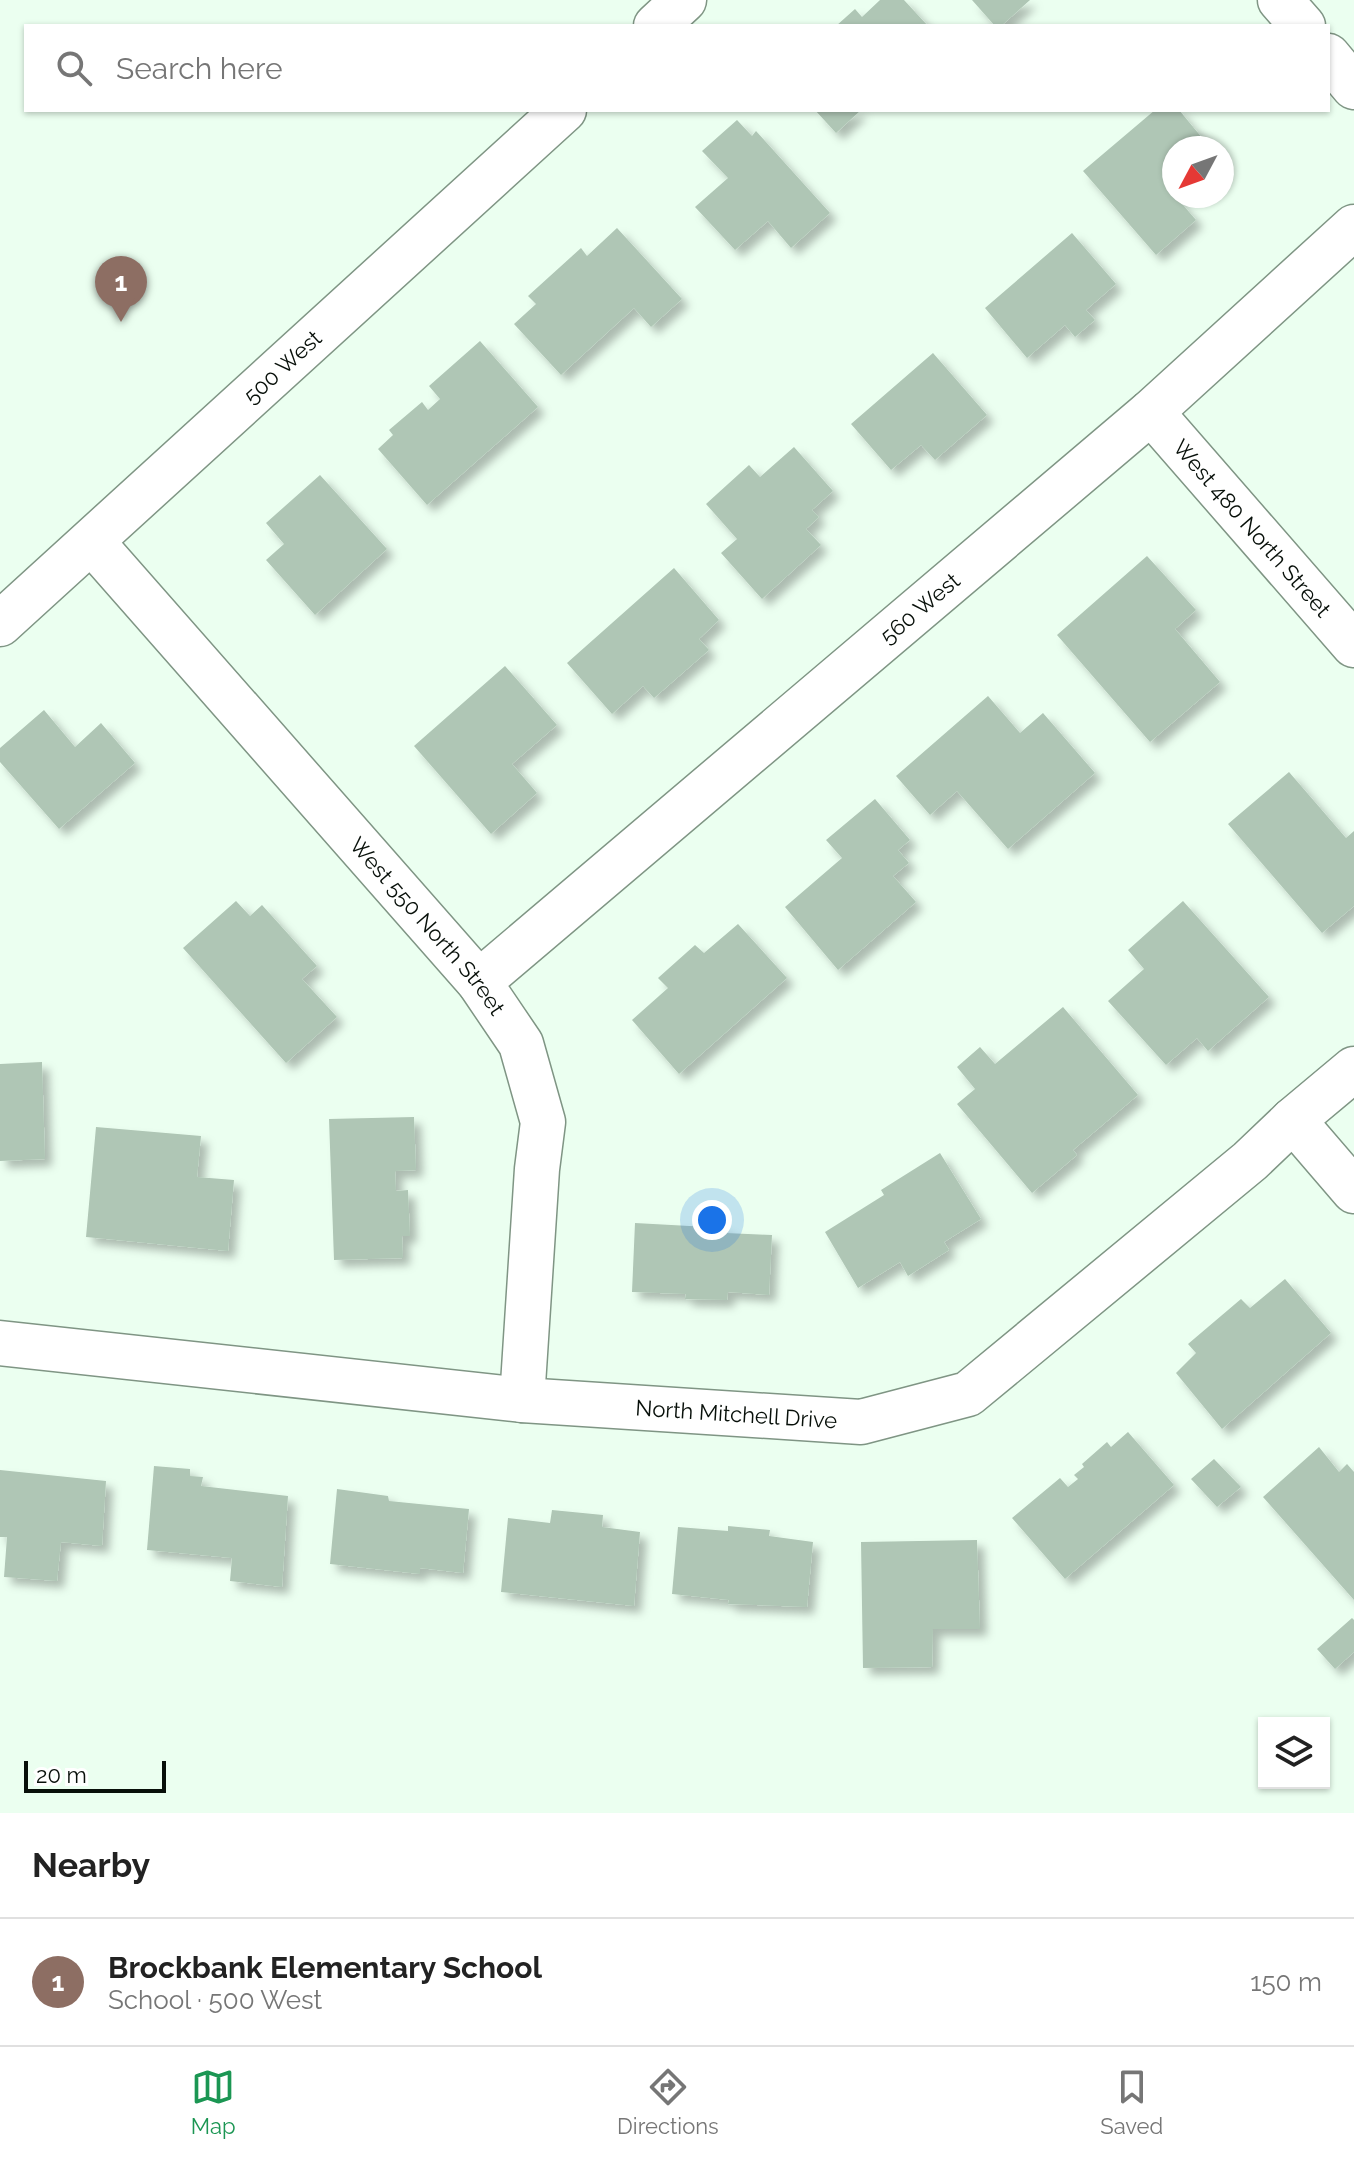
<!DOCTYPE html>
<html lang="en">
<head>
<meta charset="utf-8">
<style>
  body { margin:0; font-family:Raleway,sans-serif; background:#f6f6f6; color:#222 }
  .controls { position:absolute; right:24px; bottom:24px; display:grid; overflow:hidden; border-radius:0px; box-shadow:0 2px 6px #0004 }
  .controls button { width:72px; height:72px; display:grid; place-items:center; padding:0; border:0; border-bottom:2px solid #e0e0e0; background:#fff; color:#222; font:40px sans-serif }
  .compass { position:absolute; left:1162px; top:136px; width:72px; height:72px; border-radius:50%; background:#fff; box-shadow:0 2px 6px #0004; rotate:229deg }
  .scale { position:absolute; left:24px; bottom:20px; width:142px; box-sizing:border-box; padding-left:8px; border:4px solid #08100a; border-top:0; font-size:22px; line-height:28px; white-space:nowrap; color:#08100a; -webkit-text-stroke:6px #fff; paint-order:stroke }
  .you { position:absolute; left:712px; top:1220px; width:28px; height:28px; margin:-20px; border:6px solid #fff; border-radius:50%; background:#1a73e8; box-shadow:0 0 0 12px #1a73e833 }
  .badge { display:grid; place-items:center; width:52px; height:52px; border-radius:50%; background:#1b9653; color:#fff; font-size:26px; font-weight:700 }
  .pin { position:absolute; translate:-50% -66px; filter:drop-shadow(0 2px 4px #0008) }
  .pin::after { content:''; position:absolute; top:42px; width:28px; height:24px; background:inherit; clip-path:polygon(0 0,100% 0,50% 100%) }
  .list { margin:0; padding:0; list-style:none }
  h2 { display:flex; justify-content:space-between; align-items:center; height:104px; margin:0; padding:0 32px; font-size:34px }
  h2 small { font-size:26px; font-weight:400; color:#767676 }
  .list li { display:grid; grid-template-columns:52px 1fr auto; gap:24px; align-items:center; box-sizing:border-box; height:128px; padding:0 32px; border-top:2px solid #e0e0e0 }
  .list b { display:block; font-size:30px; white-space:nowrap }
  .list p { margin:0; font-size:26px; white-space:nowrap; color:#767676 }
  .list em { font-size:26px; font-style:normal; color:#767676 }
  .icon { flex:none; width:44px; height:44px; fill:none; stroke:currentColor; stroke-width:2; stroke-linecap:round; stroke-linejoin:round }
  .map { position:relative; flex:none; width:1354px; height:1813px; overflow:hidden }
  .search { position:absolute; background:#fff; box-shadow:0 2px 6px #0004; left:24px; right:24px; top:24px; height:88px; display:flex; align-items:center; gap:20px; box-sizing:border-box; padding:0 28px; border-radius:0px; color:#767676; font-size:30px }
  .sheet { height:232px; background:#fff }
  nav { display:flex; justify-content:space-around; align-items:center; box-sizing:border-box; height:112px; border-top:2px solid #e0e0e0; background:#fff; font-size:22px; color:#767676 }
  nav a { display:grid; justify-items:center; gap:4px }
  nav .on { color:#1b9653 }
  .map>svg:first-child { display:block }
  .building { fill:#afc6b5; filter:url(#shadow) }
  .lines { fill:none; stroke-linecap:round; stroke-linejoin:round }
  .minor-casing { stroke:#7f9584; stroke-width:47 }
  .secondary-casing { stroke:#7f9584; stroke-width:47 }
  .minor { stroke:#fff; stroke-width:44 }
  .secondary { stroke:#fff; stroke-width:44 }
  .labels { text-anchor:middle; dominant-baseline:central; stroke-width:8; stroke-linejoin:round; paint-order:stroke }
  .street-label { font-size:22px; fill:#08100a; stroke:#fff }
</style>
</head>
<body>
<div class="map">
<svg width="1354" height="1813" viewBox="0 0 1354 1813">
  <defs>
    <filter id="shadow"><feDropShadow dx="7" dy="7" stdDeviation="4" flood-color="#0004"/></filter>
  </defs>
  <rect width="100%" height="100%" fill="#ebfff0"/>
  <path class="building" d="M880 0H904L928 26H836L855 9 862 17Z
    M972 0H1030L1001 26H995Z
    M815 110H861L836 133Z
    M1155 110H1179L1208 145 1205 148H1174V174L1164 183 1196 220 1156 255 1083 171Z
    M737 120 752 136 756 131 830 213 791 248 768 221 735 250 695 207 728 178 702 151Z
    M617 228 682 299 651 327 634 308 561 375 514 324 536 304 528 296 581 248 587 256Z
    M1072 233 1116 284 1086 310 1095 320 1075 337 1065 325 1027 358 985 308Z
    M480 341 538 407 427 505 378 449 393 435 389 430 422 402 428 410 440 399 429 386Z
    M933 353 987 415 935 460 921 445 891 470 851 424Z
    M794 447 833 491 812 510 819 517 806 529 821 545 762 599 721 553 737 539 706 504 749 465 760 477Z
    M320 475 387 549 315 615 266 560 284 544 266 523Z
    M1147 556 1196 610 1175 629 1220 682 1150 742 1057 635Z
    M674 568 719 620 699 639 709 650 654 698 643 686 612 714 567 663Z
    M505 666 557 725 512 764 537 793 491 834 414 746Z
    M988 696 1020 733 1043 713 1095 773 1008 849 957 791 930 815 896 776Z
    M44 710 75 747 101 723 135 763 59 829 0 762V748Z
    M1289 772 1346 838 1354 831V906L1322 933 1228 824Z
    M875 799 910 840 898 850 909 863 893 876 916 902 838 970 785 907 842 858 826 840Z
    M236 901 250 916 262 905 317 966 302 979 337 1017 286 1063 183 948Z
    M1183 901 1269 997 1208 1051 1197 1038 1166 1065 1108 1001 1144 969 1128 950Z
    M738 924 787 978 679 1074 632 1020 668 988 658 978 695 945 704 953Z
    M1063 1007 1138 1095 1073 1150 1077 1155 1032 1193 957 1104 975 1089 957 1067 980 1047 995 1064Z
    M42 1062 45 1159 0 1161V1064Z
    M414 1117 416 1170 395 1171 396 1191 408 1190 410 1236H402L403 1258 334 1260 329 1119Z
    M96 1127 201 1136 197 1177 234 1180 228 1251 86 1237Z
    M940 1153 981 1219 944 1242 949 1250 908 1276 900 1262 858 1288 825 1232 884 1195 881 1190Z
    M635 1223 726 1228V1233L772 1235 769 1295 728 1292 727 1300 685 1299 686 1294 632 1292Z
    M1285 1279 1331 1333 1222 1429 1176 1373 1196 1353 1188 1344 1241 1299 1250 1308Z
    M1128 1432 1174 1485 1065 1579 1012 1518 1060 1478 1068 1487 1078 1479 1074 1475 1084 1467 1082 1464 1107 1442 1111 1447Z
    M1319 1447 1339 1472 1347 1464 1354 1472V1600L1263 1497Z
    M1214 1459 1241 1487 1217 1507 1191 1479Z
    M154 1466 190 1469V1476L203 1477 201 1486 288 1496 282 1587 230 1581 232 1558 147 1550Z
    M0 1470 106 1481 102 1546 61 1542 57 1581 4 1577 7 1537H0Z
    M337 1489 388 1496 389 1501 469 1509 463 1573 420 1568V1574L330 1564Z
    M552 1510 603 1515 602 1527 640 1532 634 1606 501 1592 508 1518 550 1523Z
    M728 1526 770 1530 769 1536 813 1542 807 1607 728 1604 729 1600 672 1594 678 1527 728 1531Z
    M977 1540 980 1629H933L932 1667 863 1668 861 1542Z
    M1352 1618 1354 1620V1652L1335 1669 1317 1649Z"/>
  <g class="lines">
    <g class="minor-casing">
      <g id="minor">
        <path d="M656 26 684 0"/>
        <path id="s1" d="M1151 412 1354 645"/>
        <path id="s2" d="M92 542 479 982 521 1044 543 1122 537 1169 522 1400"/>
        <path id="s3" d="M0 624 564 110"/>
        <path id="s4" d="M479 982 1151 412 1354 227"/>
        <path d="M1293 1120 1354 1191"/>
        <path id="s5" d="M0 1343 522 1400 861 1422 968 1394 1250 1161 1293 1120 1354 1069"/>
      </g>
    </g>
    <g class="secondary-casing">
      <path id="secondary" d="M1280 0 1303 26
        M1328 56 1354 87"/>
    </g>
    <use href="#minor" class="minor"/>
    <use href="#secondary" class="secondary"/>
  </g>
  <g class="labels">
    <g class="street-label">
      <text stroke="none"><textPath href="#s3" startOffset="382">500 West</textPath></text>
      <text stroke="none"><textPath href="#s1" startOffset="154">West 480 North Street</textPath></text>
      <text stroke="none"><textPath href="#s4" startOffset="578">560 West</textPath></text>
      <text stroke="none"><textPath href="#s2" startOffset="510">West 550 North Street</textPath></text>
      <text stroke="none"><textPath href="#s5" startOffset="740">North Mitchell Drive</textPath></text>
    </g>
  </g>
</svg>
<div class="controls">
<button><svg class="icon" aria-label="layers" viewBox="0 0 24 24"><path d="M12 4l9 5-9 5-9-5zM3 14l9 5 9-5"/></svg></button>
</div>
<svg class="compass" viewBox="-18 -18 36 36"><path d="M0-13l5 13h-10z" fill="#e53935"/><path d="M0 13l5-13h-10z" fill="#767676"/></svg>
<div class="scale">20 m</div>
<div class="you"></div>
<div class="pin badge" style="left:121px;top:322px;background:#8d6e63">1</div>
<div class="search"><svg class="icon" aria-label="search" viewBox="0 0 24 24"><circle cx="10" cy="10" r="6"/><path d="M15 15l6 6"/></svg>Search here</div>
</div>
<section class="sheet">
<h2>Nearby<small></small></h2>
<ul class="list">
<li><span class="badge" style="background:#8d6e63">1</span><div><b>Brockbank Elementary School</b><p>School · 500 West</p></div><em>150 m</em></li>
</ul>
</section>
<nav>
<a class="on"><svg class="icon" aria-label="map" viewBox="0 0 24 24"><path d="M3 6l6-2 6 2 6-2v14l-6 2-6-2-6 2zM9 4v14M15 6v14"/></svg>Map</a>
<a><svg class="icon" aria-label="directions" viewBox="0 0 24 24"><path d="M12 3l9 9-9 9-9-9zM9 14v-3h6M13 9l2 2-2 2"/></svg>Directions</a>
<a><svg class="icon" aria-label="saved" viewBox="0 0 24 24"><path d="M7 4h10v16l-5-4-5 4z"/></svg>Saved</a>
</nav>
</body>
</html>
